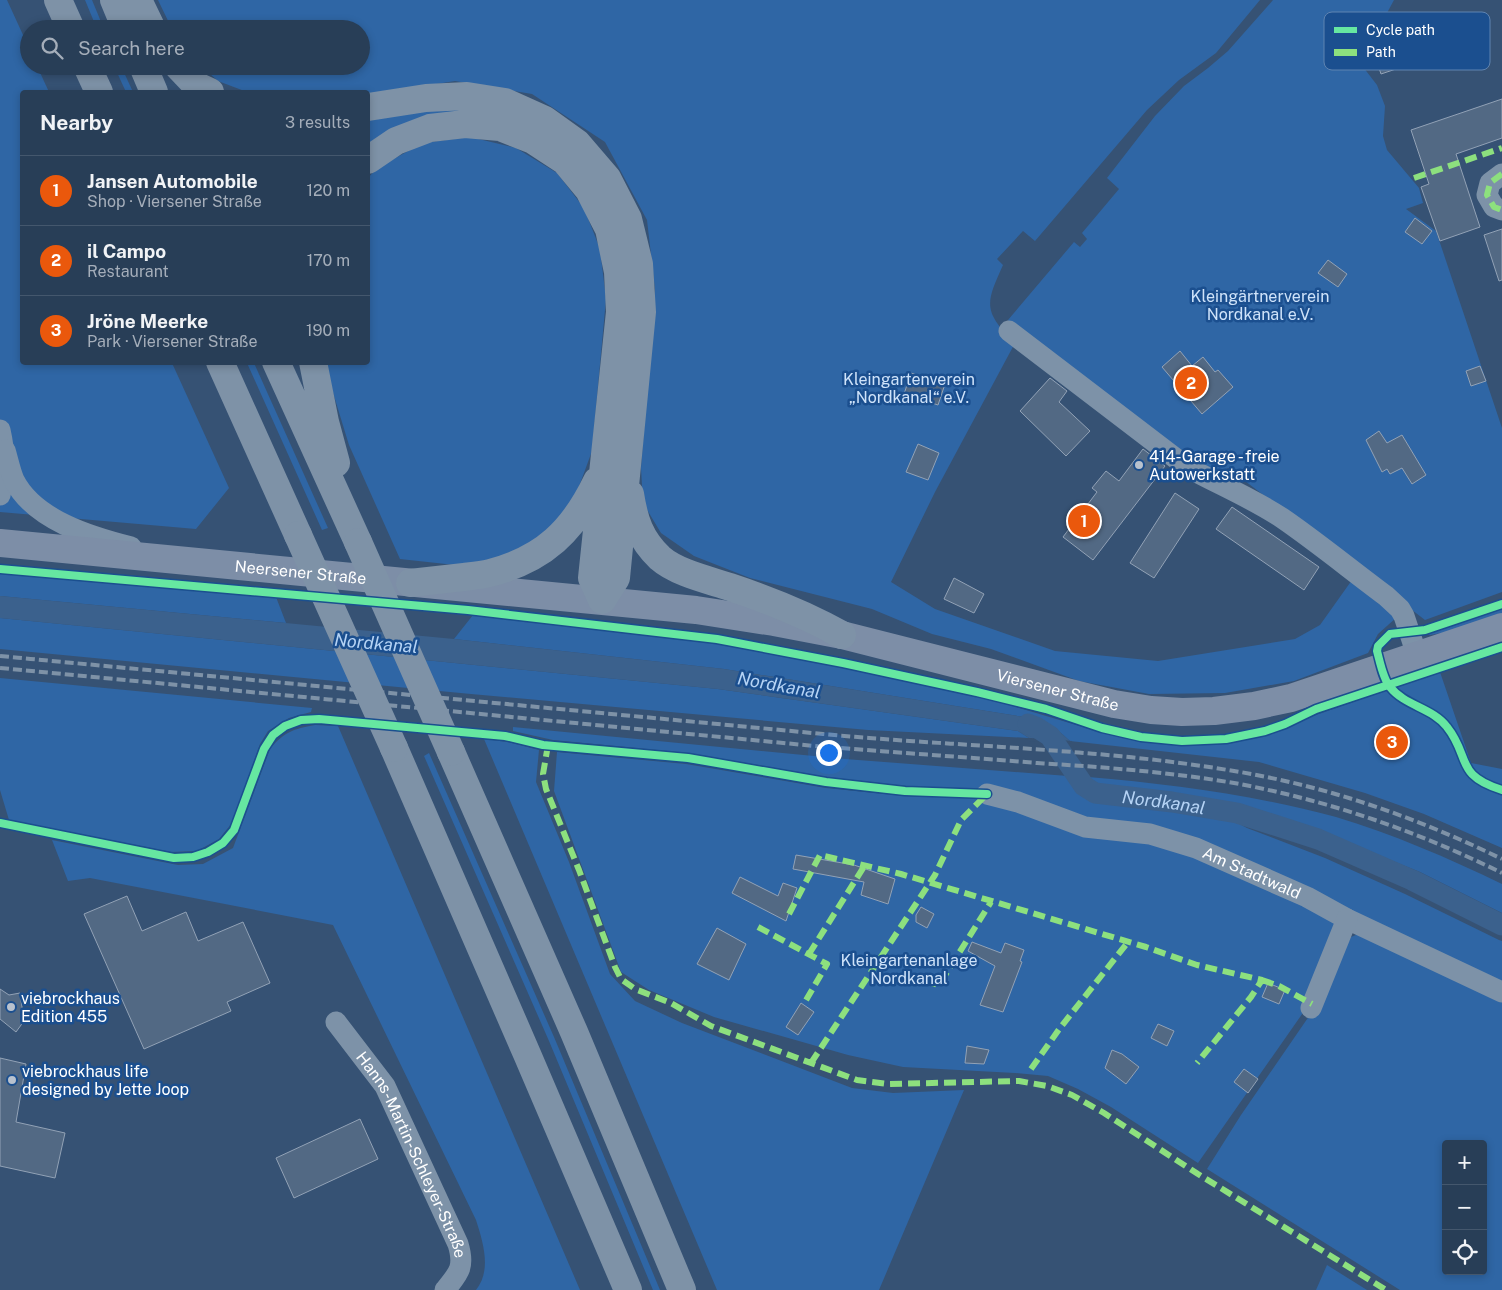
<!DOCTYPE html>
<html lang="en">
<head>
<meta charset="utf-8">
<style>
  body { margin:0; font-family:"Public Sans",sans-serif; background:#344961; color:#f1f3f6 }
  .controls { position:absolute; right:15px; bottom:15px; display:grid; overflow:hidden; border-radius:5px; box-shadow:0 2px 8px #0003 }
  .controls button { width:45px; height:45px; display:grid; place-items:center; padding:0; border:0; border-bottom:1px solid #44576d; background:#283e57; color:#f1f3f6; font:25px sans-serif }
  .you { position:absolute; left:828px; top:752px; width:18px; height:18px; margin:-12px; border:4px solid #fff; border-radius:50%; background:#1a73e8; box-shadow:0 0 0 8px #1a73e833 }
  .badge { display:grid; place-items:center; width:32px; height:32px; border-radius:50%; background:#ea580c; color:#fff; font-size:16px; font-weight:700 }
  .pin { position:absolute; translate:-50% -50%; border:2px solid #fff; box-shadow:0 1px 5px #0006 }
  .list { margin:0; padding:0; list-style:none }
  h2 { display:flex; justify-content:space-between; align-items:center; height:65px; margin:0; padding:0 20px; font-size:21px }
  h2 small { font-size:16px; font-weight:400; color:#a5aeba }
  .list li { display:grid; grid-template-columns:32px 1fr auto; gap:15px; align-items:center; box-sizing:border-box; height:70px; padding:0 20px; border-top:1px solid #44576d }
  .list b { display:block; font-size:19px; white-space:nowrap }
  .list p { margin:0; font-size:16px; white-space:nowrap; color:#a5aeba }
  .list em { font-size:16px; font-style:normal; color:#a5aeba }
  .icon { flex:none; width:28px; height:28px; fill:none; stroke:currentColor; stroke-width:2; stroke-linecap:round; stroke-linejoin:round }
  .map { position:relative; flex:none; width:1502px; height:1290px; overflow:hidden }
  .search { position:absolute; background:#283e57; box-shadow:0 2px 8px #0003; left:20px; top:20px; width:350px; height:55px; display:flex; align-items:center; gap:12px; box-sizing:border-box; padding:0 18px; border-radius:28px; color:#a5aeba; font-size:19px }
  .panel { position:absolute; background:#283e57; box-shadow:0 2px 8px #0003; left:20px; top:90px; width:350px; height:275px; border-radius:5px }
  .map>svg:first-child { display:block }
  .green { fill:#2f66a5; fill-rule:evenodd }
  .water { fill:#3b618d }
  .pier { fill:#365274 }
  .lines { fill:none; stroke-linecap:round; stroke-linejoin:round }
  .canal { stroke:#3b618d; stroke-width:21 }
  .building { fill:#526984; stroke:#92a2b6 }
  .minor { stroke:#7d92a8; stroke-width:21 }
  .major { stroke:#7d8ea7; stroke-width:28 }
  .highway { stroke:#7e92a7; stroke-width:28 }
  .rail { stroke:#7e92a7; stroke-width:4; stroke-dasharray:9 4; stroke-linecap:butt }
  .highway-bridge { stroke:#7e92a7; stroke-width:28 }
  .quiet { stroke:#8de07e; stroke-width:6; stroke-dasharray:12 6; stroke-linecap:butt }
  .cycleway-casing { stroke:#1b4f8f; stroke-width:11 }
  .cycleway { stroke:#66e7a1; stroke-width:8 }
  .poi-dot { fill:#b9c2ce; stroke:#1b4f8f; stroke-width:2 }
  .labels { text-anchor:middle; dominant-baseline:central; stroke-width:5; stroke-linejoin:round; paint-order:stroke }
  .park-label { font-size:16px; fill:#cfe3fa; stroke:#1b4f8f }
  .poi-label { font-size:16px; fill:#fff; stroke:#1b4f8f; text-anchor:start }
  .street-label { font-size:16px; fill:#fff; stroke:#1b4f8f }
  .water-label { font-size:18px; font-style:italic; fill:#b5d3f5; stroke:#1b4f8f }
  .key { fill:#1b4f8f; stroke:#5f84b1; stroke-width:1 }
  .key-label { font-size:14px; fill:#fff }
</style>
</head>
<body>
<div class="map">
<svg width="1502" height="1290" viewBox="0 0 1502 1290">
  <rect width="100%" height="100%" fill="#365274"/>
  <path class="green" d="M0 0H7L29 48V66H37L49 92H22V362L172 363 229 488 196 529 0 512Z
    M85 0H92L104 29H97Z
    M158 0H1260L1216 53 1179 80 1147 110 1035 241 1023 231 997 259 1003 265C986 303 982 311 1015 343L935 492 891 582 935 609 1055 651 1158 661 1295 639 1320 625 1352 580 1397 617 1378 634 1368 653 1294 681 1225 693 1149 694 1079 681 991 649 932 634 872 609 750 578 694 556 661 533 643 503 641 468 655 289 647 220 605 142 532 94 455 81 368 95V92H247L218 81 201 66H361V29H172Z
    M1273 0H1394L1360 63 1377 85 1385 106 1383 136 1387 150 1419 188 1423 203 1406 209 1436 231 1502 428V592L1425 620 1236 474 1228 468 1218 476 1191 460 1012 327 1008 320 1074 242 1080 247 1087 239 1082 233 1119 189 1107 178 1155 116 1184 86 1208 68 1228 51Z
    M114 66H121L133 92H126Z
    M469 105 504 114 368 148V119Z
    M470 137 516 148 557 173 584 208 600 249 606 299 592 451 573 503 540 539 503 559 455 565 400 559 349 445 327 373V363L368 362V178L377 168 423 143Z
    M247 363H254L328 528 322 530Z
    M0 573 276 597 286 623 0 596Z
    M1502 608V617L1464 629 1430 635 1425 634Z
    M473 615 717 642 842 666 976 695 1100 732 1144 741 1182 745 1229 743 1273 733 1301 720 1440 672 1471 763 1502 769V848L1424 814 1365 793 1259 762 1070 741 1054 727 1024 717 724 669 454 639Z
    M0 618 718 689 1018 731 1029 738 868 730 471 694 0 649Z
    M1499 639 1501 645 1393 682 1391 676Z
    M0 678 312 708 311 712 289 718 268 731 260 744 232 823 219 839 197 851 171 852 9 820 0 790Z
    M315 725 338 726 580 1290H476C492 1270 483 1242 476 1220L333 925 90 878 68 881 52 840 178 865 203 864 233 848 270 749C284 732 293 729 315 725Z
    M513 727 845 759 1068 776 1081 794 1095 801 1176 809 1232 820 1247 828 1325 858 1405 894 1499 940 1502 941V986L1255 868 1085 821 987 790 906 786 827 777 688 753 553 740 513 731Z
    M484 739 508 742 539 750 536 782 569 862 610 974 635 1001 682 1023 852 1088 893 1093 964 1090 879 1290H717Z
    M557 752 686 764 826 788 905 796 976 798 1014 806 1191 851 1338 923 1307 1007 1198 1163 1111 1107 1078 1089 1048 1076 1015 1073 903 1067 848 1055 714 1017 649 990 621 972 554 791Z
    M429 753 554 1037 660 1290H653L549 1041 424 756Z
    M1088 777C1171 784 1255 795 1336 817 1393 834 1448 858 1502 884V913L1420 872 1291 820 1237 806 1175 795 1107 789Z
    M1363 932 1502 998V1290H1400L1207 1169 1241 1115 1314 1009 1351 937ZM1446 1144H1483V1271H1446Z
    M1327 1265 1367 1290H1316Z"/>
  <path class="water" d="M0 596 454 639 724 669 1024 717 1054 727 1070 741 1029 738 1018 731 718 689 0 618Z"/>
  <path class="pier" d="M1024 738 1072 741 1070 744 1029 741Z"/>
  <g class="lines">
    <path class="canal" id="s1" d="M1028 724 1036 727 1050 736 1084 786 1095 793 1172 802 1237 813 1318 839 1412 880 1502 925"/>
  </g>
  <path class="building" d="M1390 15 1402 54 1399 56 1402 67 1381 74 1372 47Z
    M1502 99V138L1456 154 1480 227 1440 241 1421 187 1429 184 1411 130Z
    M1415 218 1432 231 1422 244 1405 232Z
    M1502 229V280L1499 281 1484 235Z
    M1328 260 1347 274 1338 287 1318 273Z
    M1180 351 1192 366 1203 357 1215 372 1218 370 1233 387 1202 414 1162 367Z
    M1480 366 1486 381 1471 386 1466 371Z
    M911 373 945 384 938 405 904 394Z
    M1050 378 1067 391 1059 402 1090 431 1066 456 1020 411Z
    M1379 431 1387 443 1402 435 1426 475 1412 484 1402 468 1390 474 1387 469 1382 472 1366 440Z
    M918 444 939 453 928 480 906 472Z
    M1143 449 1165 466 1093 560 1063 537 1097 492 1092 488 1106 471 1119 481Z
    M1175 493 1199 509 1154 578 1130 563Z
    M1232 507 1319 567 1304 590 1216 529Z
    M954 578 984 594 974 613 944 599Z
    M796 855 854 865 895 879 888 904 861 895 864 882 793 869Z
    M740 877 778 896 783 883 797 888 786 921 732 893Z
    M127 896 142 931 186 912 198 941 243 922 270 983 227 1002 231 1011 144 1049 84 914Z
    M921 907 934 914 927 928 916 922V915Z
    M717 928 746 944 729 980 697 964Z
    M972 942 1001 953 1005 943 1024 950 1020 961 1022 962 1003 1012 980 1005 995 966 968 951Z
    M1268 983 1285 990 1279 1004 1262 997Z
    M0 989 9 995 20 993 24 1021 16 1032 0 1019Z
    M801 1003 814 1012 798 1035 786 1027Z
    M1158 1024 1174 1031 1167 1046 1151 1038Z
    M967 1046 989 1050 984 1064 965 1063Z
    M1112 1050 1122 1054 1139 1067 1126 1084 1105 1068Z
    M0 1058 26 1064 16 1122 65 1133 55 1178 0 1166Z
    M1244 1069 1258 1079 1248 1093 1234 1082Z
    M360 1119 378 1159 294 1198 276 1158Z"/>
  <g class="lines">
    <g class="minor">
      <path d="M1502 174 1490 183 1487 195 1494 207 1502 210"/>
      <path d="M1009 331 1187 467C1218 484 1252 498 1282 518 1317 542 1351 570 1386 596L1400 609 1404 616 1417 655"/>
      <path d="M0 430C5 452 6 474 0 495"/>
      <path d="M5 450C8 460 10 471 14 480 34 520 91 537 131 547"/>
      <path id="s2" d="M987 794 1018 802 1085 827 1150 834 1196 848 1307 897 1347 919 1502 992"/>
      <path d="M1311 1008 1347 919"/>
      <path id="s3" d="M336 1022 385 1086 458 1244C465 1267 459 1273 445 1290"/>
    </g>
    <path class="major" id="s4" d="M0 543 696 610 774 622 842 635 1114 704 1151 710 1182 712 1214 711 1254 706 1291 698 1502 627"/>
    <path class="highway" d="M58 0 71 29
      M114 0 126 29
      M138 0 152 29
      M87 66 99 92
      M143 66 154 92
      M178 66 197 86 210 92
      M368 107 426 98 467 96 505 102 545 120 577 143 607 178 628 219 639 264 642 312 616 578 602 600
      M368 160 396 141 430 128 465 124 500 127 533 140 565 161 589 190 609 229 618 272 620 312 592 578 602 600
      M220 362 298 535
      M276 362 358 542
      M313 362 325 422 336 463
      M630 494C634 520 640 539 660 558 677 573 709 580 730 587 769 600 807 615 842 635
      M410 583C428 581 446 579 464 577 472 576 482 575 490 573 544 559 573 531 597 481
      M394 748 527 1054 628 1290
      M451 752 574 1032 682 1290"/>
    <path class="rail" d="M0 656C274 682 548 708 823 734 960 747 1098 748 1234 771 1327 786 1418 818 1502 859
      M0 668C272 694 543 720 815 746 889 752 963 757 1037 763 1103 767 1169 772 1234 783 1327 800 1417 831 1502 873"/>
    <path class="highway-bridge" d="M298 535 394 748
      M358 542 451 752"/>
    <path class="quiet" d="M1502 174 1490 183 1487 195 1494 207 1502 210
      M1414 178 1502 148
      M548 745 543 774 546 789 579 870 615 967 621 979 635 989 671 1003 711 1026 857 1080 888 1084 1019 1081 1047 1086 1072 1095 1104 1113 1198 1174 1386 1290
      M789 914 820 855 901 874 1146 947 1197 965 1262 980 1251 997 1197 1063
      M758 927 827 964 805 1002
      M809 954 865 865
      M907 977 939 985 991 902
      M1262 980 1279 986 1312 1004
      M811 1063 935 875 961 820 987 794
      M1031 1069 1060 1028 1128 942"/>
    <g class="cycleway-casing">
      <path id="cycleway" d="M0 569 468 610 717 639 843 663 977 692 1046 709 1102 728 1141 737 1182 741 1226 739 1265 731 1285 724 1316 709 1502 647
        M1502 604 1425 630 1390 634 1378 646 1377 651C1380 662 1383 679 1390 687 1405 706 1433 708 1447 727 1471 757 1454 775 1502 790
        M0 823 174 858 193 857 208 852 223 843 234 830 264 749 273 735 285 726 301 720 319 719 505 736 543 745 688 758 826 782 905 791 987 794"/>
    </g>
    <use href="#cycleway" class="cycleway"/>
  </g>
  <g class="poi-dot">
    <circle cx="1139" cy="465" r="5"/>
    <circle cx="11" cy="1007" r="5"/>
    <circle cx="12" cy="1080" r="5"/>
  </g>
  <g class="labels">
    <g class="park-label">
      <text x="1260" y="296">Kleingärtnerverein<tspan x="1260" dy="18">Nordkanal e.V.</tspan></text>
      <text x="909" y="379">Kleingartenverein<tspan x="909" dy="18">„Nordkanal“ e.V.</tspan></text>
      <text x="909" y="960">Kleingartenanlage<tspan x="909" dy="18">Nordkanal</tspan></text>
    </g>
    <g class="poi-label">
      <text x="1149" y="456">414-Garage - freie<tspan x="1149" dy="18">Autowerkstatt</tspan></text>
      <text x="21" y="998">viebrockhaus<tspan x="21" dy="18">Edition 455</tspan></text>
      <text x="22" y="1071">viebrockhaus life<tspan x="22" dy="18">designed by Jette Joop</tspan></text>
    </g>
    <g class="street-label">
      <text stroke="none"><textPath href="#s4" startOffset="302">Neersener Straße</textPath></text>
      <text stroke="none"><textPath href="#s4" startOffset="1070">Viersener Straße</textPath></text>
      <text stroke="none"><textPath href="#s2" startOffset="278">Am Stadtwald</textPath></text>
      <text stroke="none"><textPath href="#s3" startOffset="154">Hanns-Martin-Schleyer-Straße</textPath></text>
    </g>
    <g class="water-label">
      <text transform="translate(376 643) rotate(5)">Nordkanal</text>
      <text transform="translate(779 685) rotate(10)">Nordkanal</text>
      <text stroke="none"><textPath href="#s1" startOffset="168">Nordkanal</textPath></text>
    </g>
  </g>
  <rect x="1324" y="12" width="166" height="58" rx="8" class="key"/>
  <rect x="1334" y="27" width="23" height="6" fill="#66e7a1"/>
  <rect x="1334" y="49" width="23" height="7" fill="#8de07e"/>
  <g class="key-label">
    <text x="1366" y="35">Cycle path</text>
    <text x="1366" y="57">Path</text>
  </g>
</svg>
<div class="controls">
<button>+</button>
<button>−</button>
<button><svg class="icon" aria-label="locate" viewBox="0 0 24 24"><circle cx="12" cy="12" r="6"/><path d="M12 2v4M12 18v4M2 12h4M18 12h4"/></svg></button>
</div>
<div class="you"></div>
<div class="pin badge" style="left:1084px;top:521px">1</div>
<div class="pin badge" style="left:1191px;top:383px">2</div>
<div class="pin badge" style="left:1392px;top:742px">3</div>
<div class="search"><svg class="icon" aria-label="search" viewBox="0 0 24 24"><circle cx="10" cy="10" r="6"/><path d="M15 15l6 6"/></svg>Search here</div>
<section class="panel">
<h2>Nearby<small>3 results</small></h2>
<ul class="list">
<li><span class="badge">1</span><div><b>Jansen Automobile</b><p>Shop · Viersener Straße</p></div><em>120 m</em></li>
<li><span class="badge">2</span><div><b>il Campo</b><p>Restaurant</p></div><em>170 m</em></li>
<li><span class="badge">3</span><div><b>Jröne Meerke</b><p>Park · Viersener Straße</p></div><em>190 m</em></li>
</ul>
</section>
</div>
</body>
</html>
